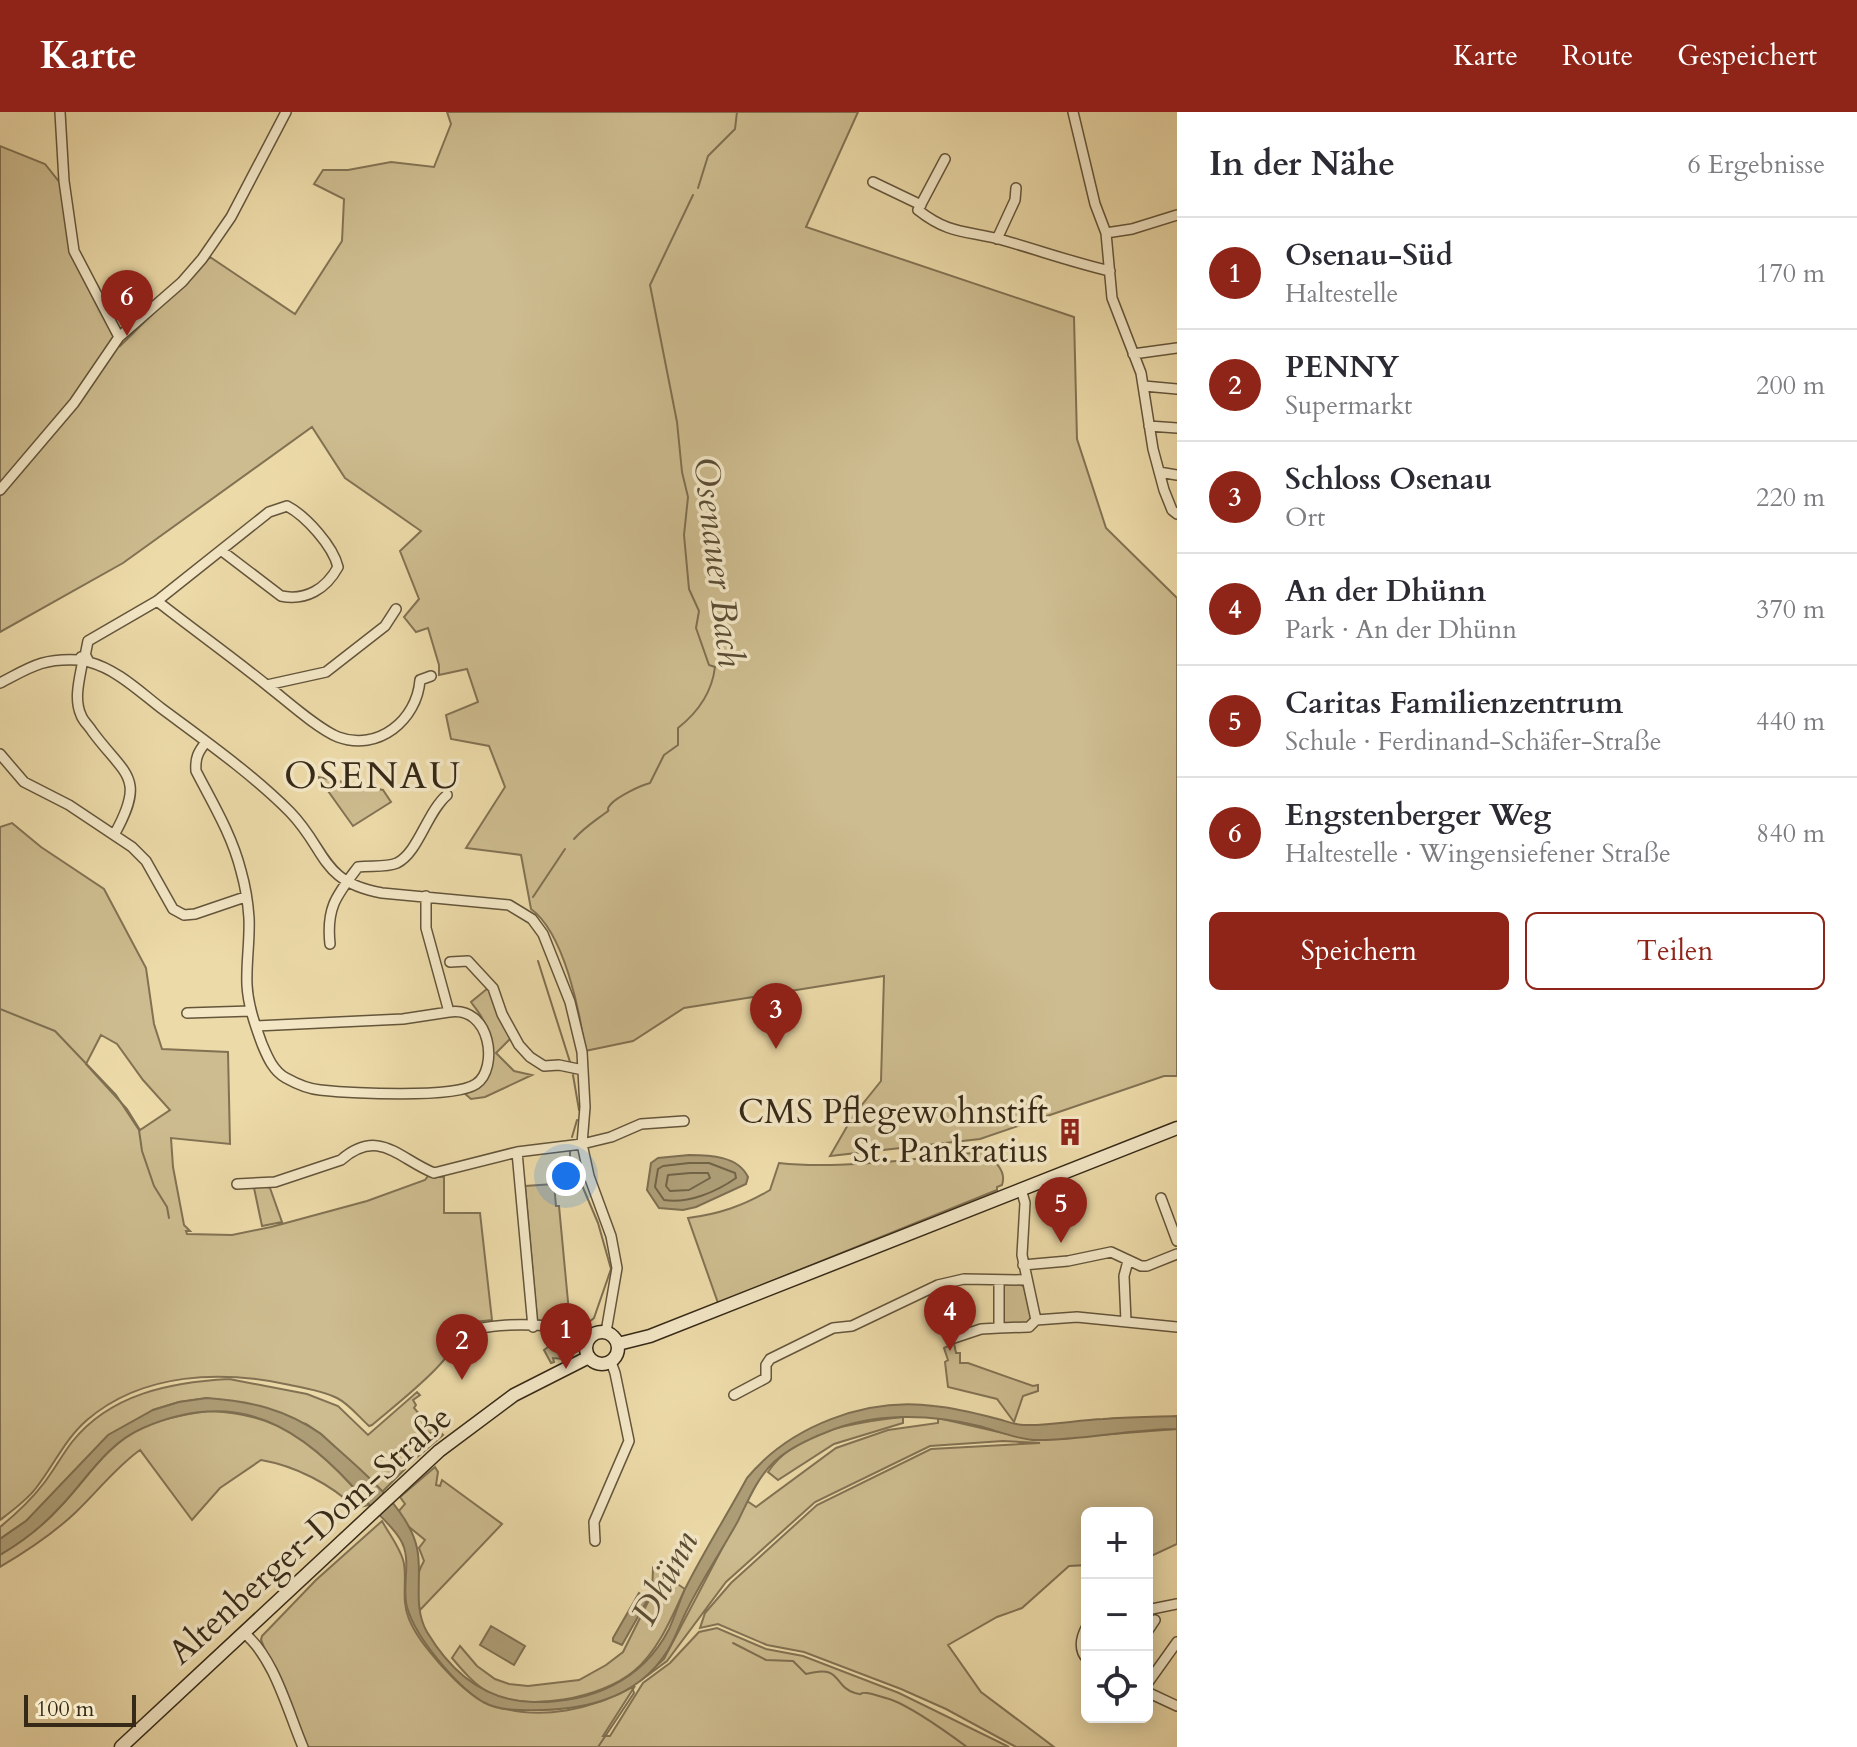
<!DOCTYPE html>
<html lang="de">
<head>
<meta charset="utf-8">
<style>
  body { margin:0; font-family:Cardo,serif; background:#f7f7f7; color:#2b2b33 }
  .controls { position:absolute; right:24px; bottom:24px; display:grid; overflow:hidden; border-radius:12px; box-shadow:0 4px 20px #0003 }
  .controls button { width:72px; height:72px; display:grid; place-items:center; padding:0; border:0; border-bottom:2px solid #e1e1e2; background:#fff; color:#2b2b33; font:40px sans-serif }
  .scale { position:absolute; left:24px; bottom:20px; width:112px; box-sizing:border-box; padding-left:8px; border:4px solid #362917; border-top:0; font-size:22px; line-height:28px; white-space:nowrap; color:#362917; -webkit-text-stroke:6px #f3e7c6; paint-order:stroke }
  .you { position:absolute; left:566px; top:1064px; width:28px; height:28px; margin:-20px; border:6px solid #fff; border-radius:50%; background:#1a73e8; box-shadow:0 0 0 12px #1a73e833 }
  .badge { display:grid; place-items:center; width:52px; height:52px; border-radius:50%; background:#8f2418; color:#fff; font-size:26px; font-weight:700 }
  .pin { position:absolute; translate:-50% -66px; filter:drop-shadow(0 2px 4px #0008) }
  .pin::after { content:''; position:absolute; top:42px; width:28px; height:24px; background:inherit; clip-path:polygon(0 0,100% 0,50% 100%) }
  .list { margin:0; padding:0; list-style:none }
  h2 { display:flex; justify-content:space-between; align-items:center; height:104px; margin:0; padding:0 32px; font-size:34px }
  h2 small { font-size:26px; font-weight:400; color:#7c7c81 }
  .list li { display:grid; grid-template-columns:52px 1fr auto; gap:24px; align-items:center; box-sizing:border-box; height:112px; padding:0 32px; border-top:2px solid #e1e1e2 }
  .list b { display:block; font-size:30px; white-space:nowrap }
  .list p { margin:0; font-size:26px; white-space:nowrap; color:#7c7c81 }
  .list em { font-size:26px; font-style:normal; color:#7c7c81 }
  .actions { display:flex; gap:16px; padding:24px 32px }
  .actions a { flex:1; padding:18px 0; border:2px solid #8f2418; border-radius:12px; text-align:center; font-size:28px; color:#8f2418 }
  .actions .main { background:#8f2418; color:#fff }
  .icon { flex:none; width:44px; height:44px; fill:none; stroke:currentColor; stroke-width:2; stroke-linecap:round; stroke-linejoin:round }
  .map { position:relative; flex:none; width:1177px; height:1635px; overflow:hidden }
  header { display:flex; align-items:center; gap:48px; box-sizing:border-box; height:112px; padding:0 40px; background:#8f2418; color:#fff }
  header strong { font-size:38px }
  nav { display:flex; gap:44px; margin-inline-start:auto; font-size:28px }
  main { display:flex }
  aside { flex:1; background:#fff }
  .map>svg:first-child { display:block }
  .green { fill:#cdbc8f; stroke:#827253; stroke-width:2; fill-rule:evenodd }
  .water { fill:#ae9e77; stroke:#7e6f51; stroke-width:2 }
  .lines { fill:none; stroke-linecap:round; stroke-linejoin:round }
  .shore { stroke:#726447; stroke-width:2 }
  .stream { stroke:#7e6f51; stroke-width:2 }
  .street-casing { stroke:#64553b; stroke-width:12 }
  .secondary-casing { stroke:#362917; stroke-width:15 }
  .street { stroke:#f3e7c6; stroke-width:9 }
  .secondary { stroke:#f3e7c6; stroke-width:12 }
  .labels { text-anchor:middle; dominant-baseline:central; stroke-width:7; stroke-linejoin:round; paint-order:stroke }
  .poi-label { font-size:34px; fill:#362917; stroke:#f3e7c6; text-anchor:end }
  .street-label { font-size:34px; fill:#362917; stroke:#f3e7c6 }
  .water-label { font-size:36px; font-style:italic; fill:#5a4c34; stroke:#f3e7c6 }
  .quarter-label { font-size:38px; letter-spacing:2px; fill:#362917; stroke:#f3e7c6 }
</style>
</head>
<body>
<header>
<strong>Karte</strong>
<nav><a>Karte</a><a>Route</a><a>Gespeichert</a></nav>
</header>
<main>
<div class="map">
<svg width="1177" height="1635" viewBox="0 0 1177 1635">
  <rect width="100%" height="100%" fill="#ecdaa8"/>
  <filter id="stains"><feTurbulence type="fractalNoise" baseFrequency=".0025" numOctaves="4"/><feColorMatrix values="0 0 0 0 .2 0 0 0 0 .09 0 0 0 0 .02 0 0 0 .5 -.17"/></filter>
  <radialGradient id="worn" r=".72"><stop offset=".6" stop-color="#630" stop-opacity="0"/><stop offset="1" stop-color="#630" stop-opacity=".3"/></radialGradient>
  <path class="green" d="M447 0H858L806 115 1074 205 1077 327 1106 416 1177 486V964H1164L980 1027 830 1044 853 1004 881 969 884 864 684 896 633 929 585 939C580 899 564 821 531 797L521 743 466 736 505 675 489 634 451 627 446 603 478 590 467 557 439 563V553L428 516 416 520 404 505 419 487 400 439 421 419 345 366 312 315 123 451 0 520V34L45 52 60 71 70 140 120 234 210 145 295 202 342 129 344 87 314 72 323 58H348L391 50 434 55 451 12Z
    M318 665 383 678 391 690 353 714Z
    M12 711 41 735 104 777 146 856 154 912 162 937 228 940 230 1032 171 1026 173 1055 184 1113 190 1119H186L187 1122 232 1123 271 1115 367 1089 425 1068 428 1064 444 1065V1101H480L492 1208 466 1211C458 1246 400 1289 372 1313L369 1314C359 1305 349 1292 337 1286 323 1279 305 1276 290 1273 222 1258 143 1260 87 1308 65 1327 54 1353 36 1376 27 1388 12 1399 0 1408V715ZM101 923 117 932 143 968 170 998 140 1018 127 997 86 952Z
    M488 876 512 925 496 941 514 959 532 963 485 985 471 987 463 980C493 968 495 954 488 924 487 918 486 912 482 906 479 900 475 896 471 890Z
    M982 1040C994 1048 1007 1058 1002 1073L997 1075V1078L718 1191 688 1106C719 1102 743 1094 770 1078L779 1051C839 1058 921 1046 982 1040Z
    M554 1072 556 1094H559L570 1211 537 1208 525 1074Z
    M264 1074 270 1076 282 1110 262 1114 254 1076Z
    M1007 1172H1020L1024 1175 1031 1206 1029 1211 1004 1212 1002 1174Z
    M546 1220H564L579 1228 578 1239 564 1247 553 1246 554 1250 551 1251 544 1238 548 1235 543 1222Z
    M954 1231 956 1241H960V1251H968L1033 1274 1038 1273V1279L1023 1284 1014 1310 997 1287 948 1275 945 1250 948 1248 944 1236Z
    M229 1267 307 1282 338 1294 368 1323 417 1280 420 1283 413 1288 416 1293 414 1296 432 1317 439 1319 434 1322 423 1319 436 1327 441 1321 443 1323 410 1351 403 1353 405 1357 382 1380 321 1322 306 1312 207 1286 179 1290 153 1298 26 1409 0 1427V1415C16 1402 31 1388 44 1371 54 1358 62 1343 72 1330 110 1282 171 1270 229 1267Z
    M209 1299C287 1302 320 1336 369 1393L356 1396C330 1372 296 1354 261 1348L220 1376 192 1408 140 1338C116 1355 98 1379 76 1400 53 1422 27 1439 0 1455V1443C21 1430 41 1415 58 1397 85 1370 103 1337 137 1318 159 1307 185 1302 209 1299Z
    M903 1305V1311L834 1332 778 1368 768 1360C796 1318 857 1310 903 1305Z
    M938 1306 1033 1328 1177 1317V1432L1147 1446V1401H1087V1453L1069 1454 1022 1496 997 1505 948 1533 981 1580 1054 1635H1016L946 1597 901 1577 804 1540 767 1533 718 1512 700 1516 705 1501 731 1471 817 1393 931 1337 1040 1331 1003 1329 930 1334 815 1390 726 1470 667 1549 640 1569 664 1547 747 1389 756 1395 836 1336 888 1318 938 1311Z
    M435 1355 438 1360 436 1373 440 1374 442 1368 502 1412 420 1498C415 1480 414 1466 424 1449L419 1436 425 1428 408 1414 398 1400 405 1392 400 1385Z
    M382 1409C389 1422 402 1438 404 1452 407 1471 401 1488 409 1507 416 1524 428 1538 440 1552 455 1568 471 1586 493 1593 539 1610 594 1597 635 1574L603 1624H610L643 1571 670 1551 699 1520 717 1516 766 1537 803 1544 899 1581 1009 1635H306L261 1528 262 1524 316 1468Z
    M653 1456 685 1477C672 1505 658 1539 634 1559 602 1586 526 1601 488 1580 474 1572 463 1559 452 1546L460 1534 477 1554 495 1567 509 1572 528 1574 579 1568 606 1553 623 1540 652 1482Z"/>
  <path class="water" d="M689 1043C710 1043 738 1044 748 1065L746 1072 696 1095 683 1098 659 1096 647 1078 651 1051 658 1046Z
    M207 1286C250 1289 285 1297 321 1322 352 1351 408 1393 417 1436 423 1464 412 1494 427 1520 451 1560 485 1589 533 1590 589 1591 642 1570 669 1517 675 1504 679 1490 685 1477 704 1439 727 1403 747 1366 790 1314 866 1285 934 1294 954 1296 975 1301 994 1306 1004 1308 1014 1313 1024 1313 1050 1314 1077 1308 1103 1307 1128 1305 1153 1305 1177 1304V1317C1131 1317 1085 1328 1039 1328 1019 1328 998 1319 979 1314 931 1302 874 1300 827 1320 809 1327 788 1337 774 1350 757 1366 748 1389 738 1409 722 1438 703 1466 688 1496 681 1509 676 1525 668 1538 636 1590 577 1600 520 1598 507 1598 494 1596 483 1590 456 1574 415 1525 407 1495 401 1473 413 1447 400 1427 391 1412 375 1400 364 1387 301 1315 239 1274 143 1316 106 1332 86 1368 60 1395 43 1414 22 1430 0 1443V1427L26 1409 108 1323 153 1298 179 1290Z
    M639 1481 648 1487 622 1533 613 1529V1526Z
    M491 1514 525 1534 514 1553 480 1533Z"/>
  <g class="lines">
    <path class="shore" d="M689 1051H709L735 1061 736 1066C716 1080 688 1092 664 1088L655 1075 658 1057 663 1054Z
      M690 1061H708L710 1066 689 1078 670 1079 666 1074 668 1063Z"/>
    <path class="stream" d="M698 76 708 44 735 17 737 0
      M574 727C585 715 592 711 604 702 614 695 603 701 611 692 617 685 641 673 650 671L664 643 678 633V616C697 601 712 580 715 555L709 553 696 516 699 499 689 477 684 423 688 385 682 360 677 310 650 173 693 83
      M533 785 565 737
      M538 849 570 950
      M0 897 55 919 116 983 139 1018 142 1039 154 1074 167 1095 169 1106
      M573 963 579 998
      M572 1025 577 1008
      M570 1039V1045L598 1111 611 1157 594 1206 583 1215
      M733 1531 766 1548 793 1549 806 1562C843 1552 832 1574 855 1581 866 1584 856 1580 867 1581 874 1582 885 1586 892 1588 913 1596 948 1621 967 1635
      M598 1635 634 1581 632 1575"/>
    <g class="street-casing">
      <path id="street" d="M60 0 64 69 74 139 119 225
        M1073 0 1095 92 1106 121 1112 186 1141 261 1153 337 1164 378 1172 398 1177 402
        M945 47 918 98C951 124 968 118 1006 129 1041 139 1075 151 1110 159
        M873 70 921 93
        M1106 121 1132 117 1177 103
        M997 127 1015 88 1016 76
        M1133 242 1177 236
        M1144 274 1177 277
        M1149 314 1177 316
        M1159 360 1177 363
        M0 378 74 291 119 225 182 170 202 147 231 105 286 0
        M157 489C194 518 232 545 269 575 287 589 318 617 338 625 378 640 417 608 420 568L431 564
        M85 544 88 529 157 489 269 400 287 394C306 404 333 434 338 455 326 477 306 489 281 484L222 439
        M82 553C79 569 74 588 81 603 83 609 89 614 92 619 125 664 147 664 114 723
        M0 571C31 555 42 546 79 548L81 545 86 544 89 550C116 557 139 579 161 596 204 628 251 661 290 700 327 738 320 770 382 781L509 793 532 807 543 822 570 890 582 940 585 995 582 1032 589 1064 611 1124 617 1156 606 1220
        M267 573 326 560 385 514 396 497
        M206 630C198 640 195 646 196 659 213 692 232 723 241 759 245 773 248 791 249 806 250 829 246 851 247 873 248 893 255 913 262 932 267 944 273 959 286 966 295 971 309 977 320 978 349 981 454 987 476 972 499 957 491 893 449 900
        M0 642 24 670 69 693 132 735 146 749 173 797 184 803 195 802 245 785
        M330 832C326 795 337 783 358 755 371 753 385 756 397 751 418 741 427 700 447 683
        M450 850 468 849 493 876 502 902 519 933 530 945 544 954 559 953 583 958
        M187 901 251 899
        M256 914 403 907 449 900 426 816V784
        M517 1040 533 1215
        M237 1072 275 1070 341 1048C379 1015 399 1047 434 1061L517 1040 582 1032 611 1025 641 1012 684 1009
        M1021 1077 1025 1091 1022 1143 1036 1208
        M1161 1086 1177 1129
        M1023 1153 1068 1149 1111 1140 1141 1154H1147L1177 1142
        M1036 1208 1077 1205 1177 1215
        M1126 1209 1124 1164 1128 1149
        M999 1216 1029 1215 1036 1208
        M475 1218C499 1210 569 1210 589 1226
        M954 1226 981 1217 999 1216V1168
        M734 1283 766 1266V1253L770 1247 833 1216 852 1214 938 1173 964 1167 1025 1168
        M595 1429 594 1410 629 1329 615 1261 611 1250
        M1147 1498 1177 1492
        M1087 1514C1081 1525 1078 1537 1087 1547
        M1147 1520 1155 1508
        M244 1521C274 1545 288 1600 303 1635
        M1147 1572 1177 1530
        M1147 1580 1177 1594"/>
    </g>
    <g class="secondary-casing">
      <path id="secondary" d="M586 1236a16 16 0 1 1 32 0a16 16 0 1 1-32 0Z
        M618 1232 650 1224 1177 1016
        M121 1635 439 1339 514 1283 589 1245"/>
    </g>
    <use href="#street" class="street"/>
    <use href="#secondary" class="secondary"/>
  </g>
  <defs>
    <g id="building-bare" transform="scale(2.16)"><path d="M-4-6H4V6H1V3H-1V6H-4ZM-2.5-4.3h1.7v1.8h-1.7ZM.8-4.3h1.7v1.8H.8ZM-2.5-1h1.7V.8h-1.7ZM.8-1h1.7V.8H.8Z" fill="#8f2418" stroke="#f3e7c6" stroke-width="2.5" paint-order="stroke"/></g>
  </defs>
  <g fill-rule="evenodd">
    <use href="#building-bare" x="1070" y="1020"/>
  </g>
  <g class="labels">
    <g class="poi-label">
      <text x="1048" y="1000">CMS Pflegewohnstift<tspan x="1048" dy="39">St. Pankratius</tspan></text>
    </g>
    <g class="street-label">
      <text transform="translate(310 1423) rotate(-42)">Altenberger-Dom-Straße</text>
    </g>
    <g class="water-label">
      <text transform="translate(718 450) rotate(83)">Osenauer Bach</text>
      <text transform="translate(665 1466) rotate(-62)">Dhünn</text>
    </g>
    <g class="quarter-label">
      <text x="373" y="664">OSENAU</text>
    </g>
  </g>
  <rect width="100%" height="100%" filter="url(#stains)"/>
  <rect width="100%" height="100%" fill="url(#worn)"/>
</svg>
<div class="controls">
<button>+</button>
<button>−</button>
<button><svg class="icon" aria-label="locate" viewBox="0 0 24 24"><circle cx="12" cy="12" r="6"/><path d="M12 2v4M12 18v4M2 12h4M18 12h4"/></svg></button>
</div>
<div class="scale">100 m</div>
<div class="you"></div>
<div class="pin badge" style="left:566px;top:1257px">1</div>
<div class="pin badge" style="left:462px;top:1268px">2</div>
<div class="pin badge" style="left:776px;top:937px">3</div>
<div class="pin badge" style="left:950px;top:1239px">4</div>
<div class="pin badge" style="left:1061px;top:1131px">5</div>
<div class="pin badge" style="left:127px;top:224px">6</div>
</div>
<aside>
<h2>In der Nähe<small>6 Ergebnisse</small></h2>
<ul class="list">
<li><span class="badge">1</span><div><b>Osenau-Süd</b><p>Haltestelle</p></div><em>170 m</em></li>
<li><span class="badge">2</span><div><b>PENNY</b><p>Supermarkt</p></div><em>200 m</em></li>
<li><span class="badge">3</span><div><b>Schloss Osenau</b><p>Ort</p></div><em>220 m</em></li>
<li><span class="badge">4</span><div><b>An der Dhünn</b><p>Park · An der Dhünn</p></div><em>370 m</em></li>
<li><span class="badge">5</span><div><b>Caritas Familienzentrum</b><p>Schule · Ferdinand-Schäfer-Straße</p></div><em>440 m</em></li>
<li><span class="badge">6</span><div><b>Engstenberger Weg</b><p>Haltestelle · Wingensiefener Straße</p></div><em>840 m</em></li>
</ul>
<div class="actions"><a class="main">Speichern</a><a>Teilen</a></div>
</aside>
</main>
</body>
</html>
